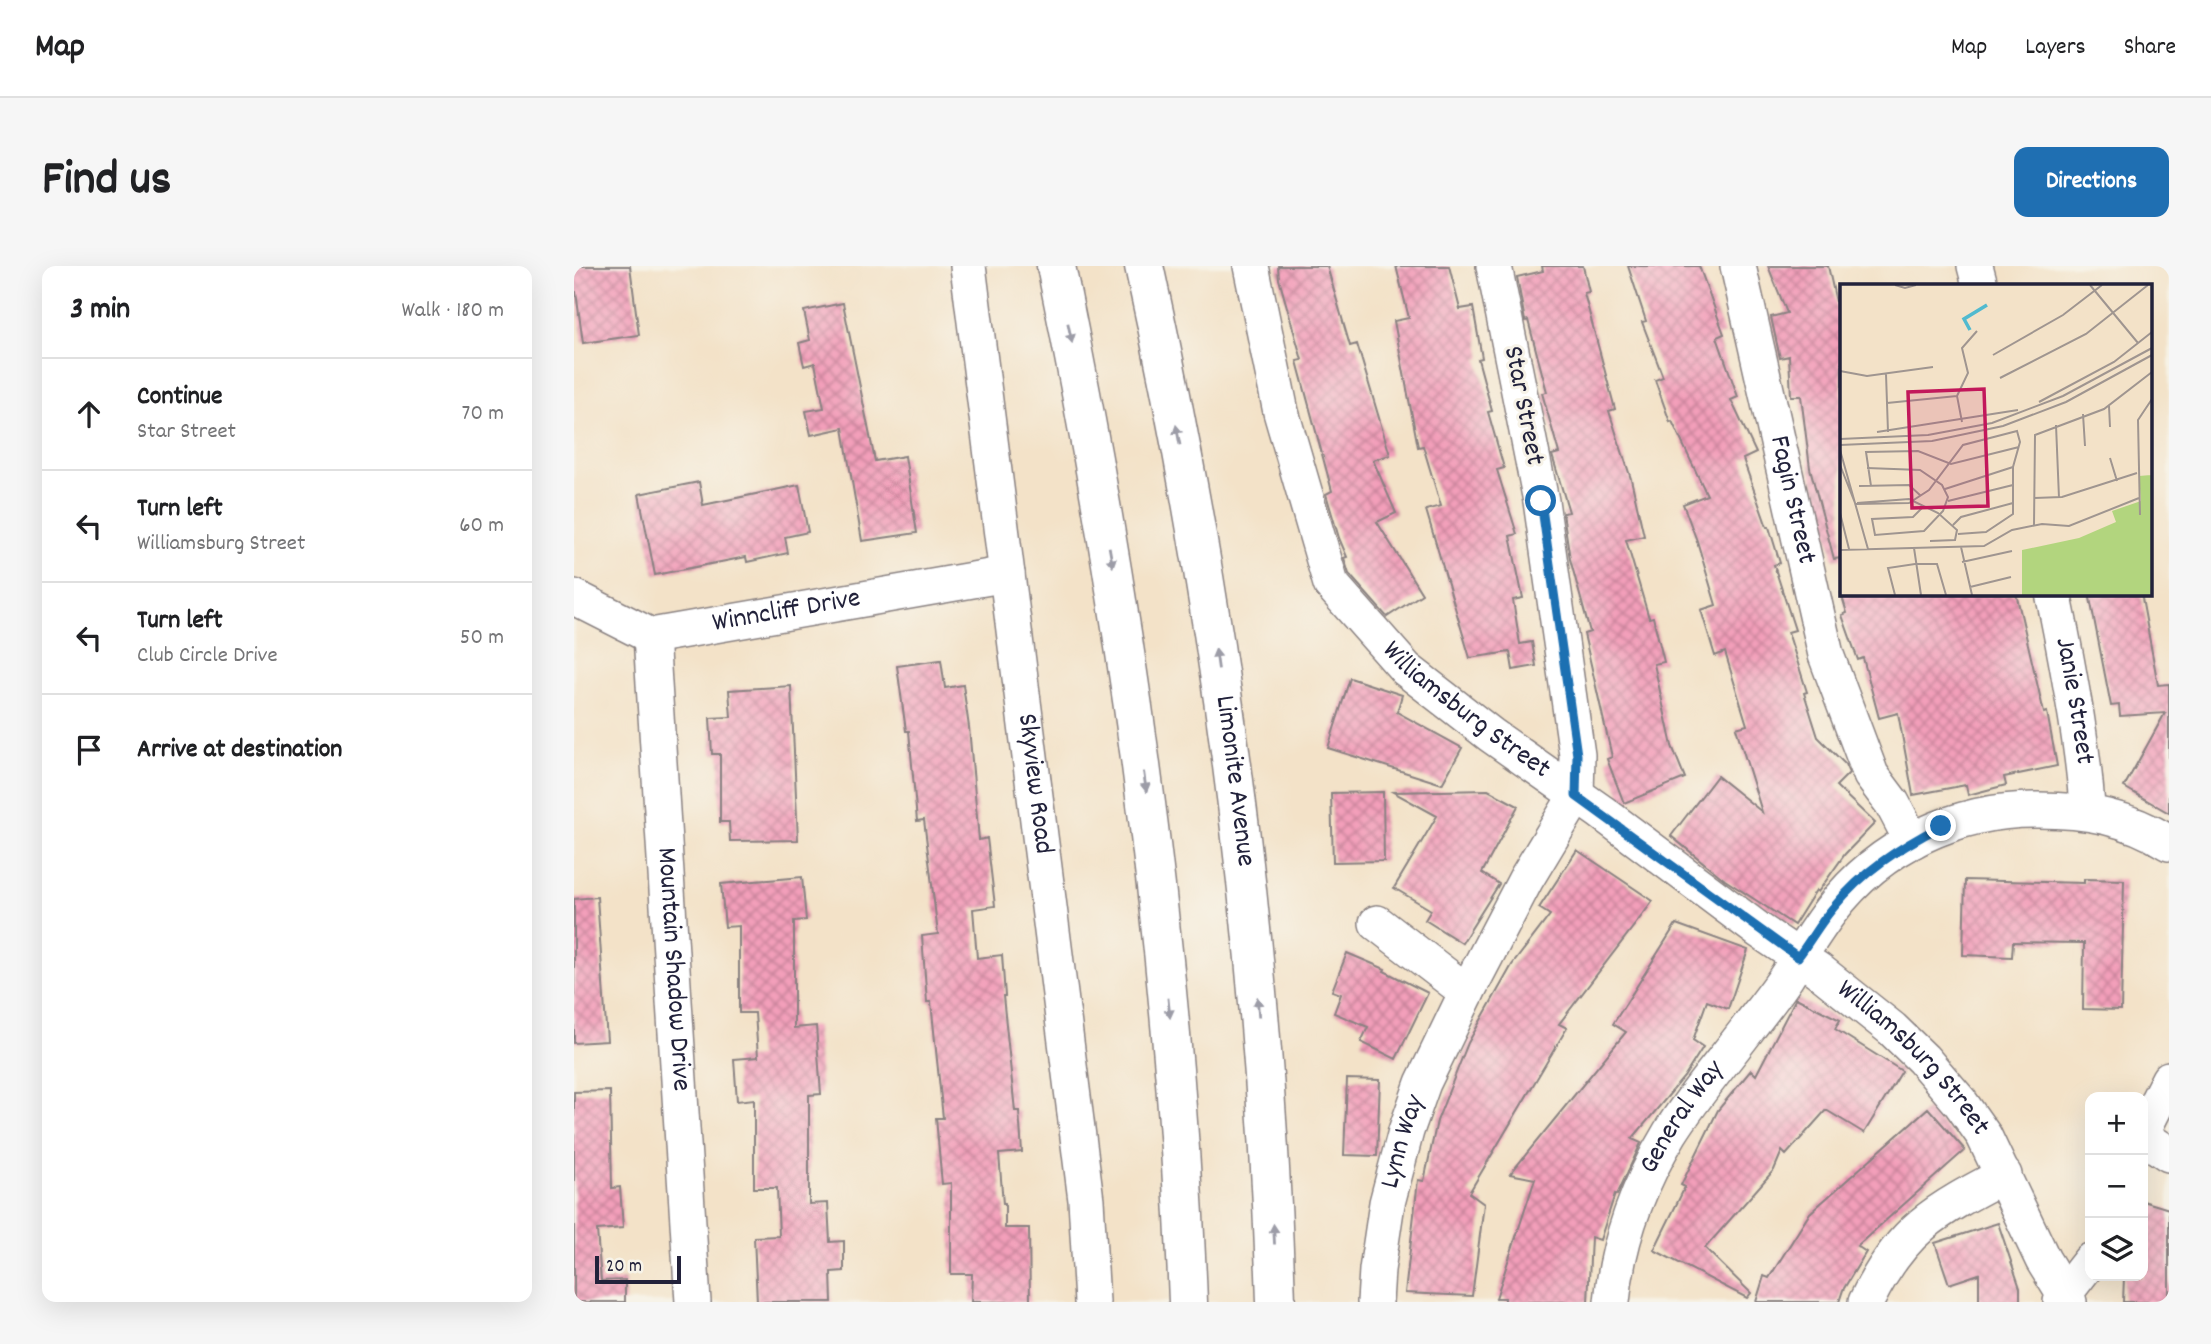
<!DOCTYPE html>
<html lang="en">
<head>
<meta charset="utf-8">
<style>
  body { margin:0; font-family:Dekko,sans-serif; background:#f6f6f6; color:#202124 }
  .controls { position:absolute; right:21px; bottom:21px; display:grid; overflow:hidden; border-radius:14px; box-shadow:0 7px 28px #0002 }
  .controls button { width:63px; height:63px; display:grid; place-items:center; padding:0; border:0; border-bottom:2px solid #e0e0e0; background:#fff; color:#202124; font:35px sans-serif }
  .scale { position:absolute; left:21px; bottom:18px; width:86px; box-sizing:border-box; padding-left:7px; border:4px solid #22223b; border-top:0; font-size:19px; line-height:24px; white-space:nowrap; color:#22223b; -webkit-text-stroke:5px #f7f3e8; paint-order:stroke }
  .stop { position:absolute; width:21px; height:21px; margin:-16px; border:5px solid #1f6fb2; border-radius:50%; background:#fff }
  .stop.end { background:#1f6fb2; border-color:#fff; box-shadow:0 2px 7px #0008 }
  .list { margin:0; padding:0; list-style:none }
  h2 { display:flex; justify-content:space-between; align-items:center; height:91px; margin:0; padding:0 28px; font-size:30px }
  h2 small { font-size:23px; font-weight:400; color:#757577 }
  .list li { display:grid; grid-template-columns:46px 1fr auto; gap:21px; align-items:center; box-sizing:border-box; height:112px; padding:0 28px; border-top:2px solid #e0e0e0 }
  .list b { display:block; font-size:26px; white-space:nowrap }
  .list p { margin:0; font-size:23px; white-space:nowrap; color:#757577 }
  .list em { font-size:23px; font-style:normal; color:#757577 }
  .icon { flex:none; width:38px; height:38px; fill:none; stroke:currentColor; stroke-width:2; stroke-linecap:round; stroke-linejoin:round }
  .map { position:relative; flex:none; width:1595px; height:1036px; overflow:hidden; border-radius:14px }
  header { display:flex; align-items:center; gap:42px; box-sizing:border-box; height:98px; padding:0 35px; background:#fff; border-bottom:2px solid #e0e0e0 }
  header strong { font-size:33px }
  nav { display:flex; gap:38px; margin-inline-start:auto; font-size:24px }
  .intro { display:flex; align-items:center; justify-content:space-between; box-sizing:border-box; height:168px; padding:0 42px }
  h1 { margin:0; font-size:49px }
  .button { padding:18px 32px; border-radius:14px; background:#1f6fb2; color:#fff; font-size:24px; font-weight:700 }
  main { display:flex; gap:42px; padding:0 42px }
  aside { flex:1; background:#fff; border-radius:14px; box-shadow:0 7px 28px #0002 }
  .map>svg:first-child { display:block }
  .building { fill:url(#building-cross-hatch) }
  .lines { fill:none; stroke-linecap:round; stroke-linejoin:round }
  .minor-casing { stroke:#8a8282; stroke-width:38 }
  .major-casing { stroke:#8a8282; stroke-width:41 }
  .minor { stroke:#fff; stroke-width:35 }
  .major { stroke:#fff; stroke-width:38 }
  .oneway { fill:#9c9ca7 }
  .route { stroke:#1f6fb2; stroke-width:9 }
  .labels { text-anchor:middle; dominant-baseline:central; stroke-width:6; stroke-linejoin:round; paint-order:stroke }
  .street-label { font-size:28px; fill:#22223b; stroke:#f7f3e8 }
  .inset-river { fill:none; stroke:#51bacf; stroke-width:3.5 }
  .inset-road { fill:none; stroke:#9f9590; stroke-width:2 }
  .view { fill:#c2185b; fill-opacity:0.15; stroke:#c2185b; stroke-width:3.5 }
  .inset-edge { fill:none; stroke:#22223b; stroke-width:3.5 }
</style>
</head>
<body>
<header>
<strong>Map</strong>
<nav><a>Map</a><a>Layers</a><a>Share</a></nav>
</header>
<div class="intro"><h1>Find us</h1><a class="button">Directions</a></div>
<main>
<aside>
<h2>3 min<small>Walk · 180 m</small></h2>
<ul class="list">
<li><svg class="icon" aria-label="ahead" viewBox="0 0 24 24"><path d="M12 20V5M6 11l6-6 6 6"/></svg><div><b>Continue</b><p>Star Street</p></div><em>70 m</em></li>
<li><svg class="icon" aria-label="left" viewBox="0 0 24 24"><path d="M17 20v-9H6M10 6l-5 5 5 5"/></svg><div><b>Turn left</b><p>Williamsburg Street</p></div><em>60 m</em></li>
<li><svg class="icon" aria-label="left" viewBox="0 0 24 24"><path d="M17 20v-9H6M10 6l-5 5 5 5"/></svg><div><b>Turn left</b><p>Club Circle Drive</p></div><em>50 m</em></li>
<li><svg class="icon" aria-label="arrive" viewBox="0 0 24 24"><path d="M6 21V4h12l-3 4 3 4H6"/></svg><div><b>Arrive at destination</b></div></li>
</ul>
</aside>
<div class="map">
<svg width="1595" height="1036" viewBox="0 0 1595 1036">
  <defs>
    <pattern id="building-cross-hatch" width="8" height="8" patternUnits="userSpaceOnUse" patternTransform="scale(1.75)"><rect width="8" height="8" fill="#f39fba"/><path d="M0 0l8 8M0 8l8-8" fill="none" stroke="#c48198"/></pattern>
  </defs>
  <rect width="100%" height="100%" fill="#f7f3e8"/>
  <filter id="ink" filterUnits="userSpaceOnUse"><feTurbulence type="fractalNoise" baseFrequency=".0143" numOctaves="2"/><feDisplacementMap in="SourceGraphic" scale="14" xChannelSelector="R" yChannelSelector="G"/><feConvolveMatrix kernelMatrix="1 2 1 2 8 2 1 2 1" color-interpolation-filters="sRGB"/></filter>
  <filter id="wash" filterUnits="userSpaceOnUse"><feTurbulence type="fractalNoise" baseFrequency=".00686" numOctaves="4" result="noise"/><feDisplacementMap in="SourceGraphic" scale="28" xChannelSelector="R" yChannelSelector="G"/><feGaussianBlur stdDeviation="1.57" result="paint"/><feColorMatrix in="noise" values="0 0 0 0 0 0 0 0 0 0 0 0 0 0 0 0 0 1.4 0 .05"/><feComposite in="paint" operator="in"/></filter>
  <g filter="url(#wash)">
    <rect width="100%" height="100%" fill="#f3e2c8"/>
    <g id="blocks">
      <path class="building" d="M0 0H56L65 69 9 77 2 26H0Z
        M704 0H753L776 80 783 78 816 189 799 194 822 247 803 256 848 328 813 351 775 308 770 292 773 291 765 272 752 228 758 225 723 95 728 94 705 13Z
        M822 0H875L886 43 899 41 908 92 904 93 918 145 914 146 930 202 923 204 943 268 936 270 949 332 939 334 946 378 958 376 962 400 939 404 936 386 896 392 852 244 867 240 849 180 844 181 820 55 835 52Z
        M968 0H1009L1015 26 1010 27 1041 143 1035 145 1057 213 1070 270 1052 274 1075 352 1079 351 1090 396 1080 398 1098 480 1111 512 1050 537 1033 493 1038 491 1010 368 1016 366 996 293 989 247 995 246 978 189 985 187 968 127 973 126 954 54 951 55 943 11 969 5Z
        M1054 0H1125L1150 68 1143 71 1164 131 1157 134 1182 187 1169 193 1193 261H1195L1206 297 1200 299 1221 364 1214 366 1233 426 1230 427 1244 471 1271 498 1275 507 1262 520 1301 557 1271 588 1244 626 1242 624 1220 659 1151 614 1097 570 1143 510 1188 546 1162 462 1173 459 1151 386 1141 390 1127 344 1142 339 1123 275 1109 238 1133 229 1098 155 1096 156 1081 114 1089 111 1068 56 1072 55Z
        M1194 0H1254L1268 63V292L1260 293 1236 202 1227 130H1217L1215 90 1206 92 1197 51 1213 47Z
        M269 37 301 195 331 190 343 267 288 275 269 162 237 169 232 145 250 142 241 97 230 100 225 77 236 74 230 45Z
        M125 216 129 239 225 219 234 266 211 271 214 287 173 296 172 291 81 309 65 228Z
        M1267 327H1442L1470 447 1473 446 1483 500 1430 511 1432 519 1394 529 1392 519 1339 529 1324 447 1305 452 1289 392 1284 394 1268 349 1273 347Z
        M1515 327H1567L1584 419 1595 418V547L1550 521 1591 447 1546 450 1545 439 1537 440Z
        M367 394 371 422 389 419 395 461 405 574 413 572 421 640 399 643 403 692 428 689 431 730H429L441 845H445L448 886 425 888 429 938H431V962H455L456 1036H397L398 1008H377V917L368 918 362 852H369L357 736H353L348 670 364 668 350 554 343 555 335 465H332L323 400Z
        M776 412 828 429 823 446 888 482 868 518 754 482Z
        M217 420 224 574 156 575 155 556H146V488H138L136 452 157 451 155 424Z
        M914 524 944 540 908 607 925 618 888 677 851 654 857 644 820 622 863 550 819 526Z
        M809 526 810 595 759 596 757 527Z
        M1003 584 1079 635 985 758 993 762 895 927 910 938 898 1030 831 1027 844 914 850 915 863 855 894 777 938 699 976 649 965 642Z
        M228 611 232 654 220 655V762L242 760 247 828 235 829V938L254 937 256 976 270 975V1005L257 1006 258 1036H183L180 971 205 970 203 922H180V833L163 835 160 793 184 791 181 747H165V660L151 661 147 618Z
        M1510 613 1550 614 1547 744 1509 743 1510 677 1439 676 1438 691 1389 689 1391 614 1510 617Z
        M23 631 33 775 0 777V633Z
        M1102 658 1174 684 1154 743 1133 735 1119 774 1129 781 1110 811 1058 873 1067 877 1043 929 1041 928 1026 974 1017 971 1014 1036H931V1032H922L961 913 936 908 1052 766 1039 758Z
        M773 687 811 703 810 705 854 727 822 793 787 776 794 761 760 747 767 728 758 725Z
        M1222 732 1266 754 1261 763 1328 805 1290 867 1252 844 1212 889 1208 885 1200 904 1131 982 1177 1027 1173 1032 1080 984 1111 921 1107 919 1144 844 1177 804 1182 809Z
        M773 813 806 814 803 890 770 889Z
        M36 825 38 922 46 921 49 962 23 964 27 1015 51 1014V1036H0V826Z
        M1354 842 1391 884 1283 980 1292 986 1269 1024 1265 1036H1182L1190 1010 1195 1012 1236 947Z
        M1569 935 1595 943V1036H1549L1550 1011H1569Z
        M1424 957 1446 1022V1036H1405V1008L1375 1018 1361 977Z"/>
    </g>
  </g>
  <g filter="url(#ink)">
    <use href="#blocks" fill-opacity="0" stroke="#8a8282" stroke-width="2"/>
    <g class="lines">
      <g class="minor-casing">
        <g id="minor">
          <path id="s1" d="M394 0 512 934 518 1036"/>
          <path id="s2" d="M677 0 707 146 757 318 832 403 917 469 1027 546 1186 665 1244 704 1318 763 1349 793 1386 836 1410 870 1469 994 1495 1036"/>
          <path id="s3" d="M1164 0 1252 389 1297 509 1318 537 1338 575"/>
          <path d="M1401 0 1406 19"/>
          <path id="s4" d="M1479 327C1488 368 1495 408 1502 449 1507 481 1512 513 1513 545"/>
          <path id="s5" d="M0 331 77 370 433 308"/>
          <path id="s6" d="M77 370 119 1036"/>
          <path d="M803 657 893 726"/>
          <path d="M1569 864 1595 813"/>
          <path d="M1569 871 1595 888"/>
          <path id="s7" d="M801 1036 803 1004 813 937 832 865 849 817 893 726 952 613 1002 530 1003 489 967 235 920 0"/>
          <path id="s8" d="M1038 1036C1043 977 1065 918 1096 867 1119 830 1149 796 1175 761 1188 744 1202 727 1213 710 1227 688 1241 665 1257 644 1306 579 1384 543 1464 544 1512 544 1554 551 1595 577"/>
          <path d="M1292 1036C1327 963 1361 945 1430 909"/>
          <path d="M1487 1036 1491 1027 1516 995"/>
        </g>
      </g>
      <g class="major-casing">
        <g id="major">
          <path d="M482 0C552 342 601 687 614 1036"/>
          <path id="s9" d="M570 0C645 340 691 688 702 1036"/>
        </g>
      </g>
      <use href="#minor" class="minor"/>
      <use href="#major" class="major"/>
    </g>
    <defs><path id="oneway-solid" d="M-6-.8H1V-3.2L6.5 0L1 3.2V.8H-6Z" transform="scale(1.75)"/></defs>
    <g class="oneway">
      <use href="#oneway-solid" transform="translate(496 67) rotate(78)"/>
      <use href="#oneway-solid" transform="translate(604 169) rotate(-101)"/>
      <use href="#oneway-solid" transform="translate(537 291) rotate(80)"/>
      <use href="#oneway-solid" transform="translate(643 393) rotate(-98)"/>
      <use href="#oneway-solid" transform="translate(571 516) rotate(82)"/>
      <use href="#oneway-solid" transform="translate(684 741) rotate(-94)"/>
      <use href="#oneway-solid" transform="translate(595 742) rotate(84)"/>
      <use href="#oneway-solid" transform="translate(700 968) rotate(-93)"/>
    </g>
  </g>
  <g class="lines" filter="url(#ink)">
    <path class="route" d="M967 235 1003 489 1002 530 1224 691C1236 675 1246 657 1259 642 1289 605 1325 582 1367 560"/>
  </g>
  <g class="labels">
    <g class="street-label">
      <text transform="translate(948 140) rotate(79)">Star Street</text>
      <text stroke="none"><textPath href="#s3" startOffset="240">Fagin Street</textPath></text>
      <text stroke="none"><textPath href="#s5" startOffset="224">Winncliff Drive</textPath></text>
      <text stroke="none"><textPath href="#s4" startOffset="110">Janie Street</textPath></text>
      <text stroke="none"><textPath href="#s2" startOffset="514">Williamsburg Street</textPath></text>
      <text stroke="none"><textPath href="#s9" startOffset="523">Limonite Avenue</textPath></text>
      <text stroke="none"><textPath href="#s1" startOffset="522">Skyview Road</textPath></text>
      <text stroke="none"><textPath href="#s6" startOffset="334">Mountain Shadow Drive</textPath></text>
      <text stroke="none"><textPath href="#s2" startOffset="1082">Williamsburg Street</textPath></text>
      <text stroke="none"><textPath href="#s8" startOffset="200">General Way</textPath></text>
      <text stroke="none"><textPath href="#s7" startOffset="163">Lynn Way</textPath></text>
    </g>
  </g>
  <g transform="translate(1266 18)">
    <rect width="312" height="312" fill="#f3e2c8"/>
    <path d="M311 157V311H182V266L239 254 276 238 272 227 301 217 299 192 311 191Z" fill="#b2d57e"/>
    <path class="inset-river" d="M130 46 124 35 147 21"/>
    <path class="inset-road" d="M55 1 65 4 76 1M250 1 298 59M153 71 223 31 262 1M0 87 27 92 93 83M46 90 48 148M160 94 246 50 308 1M199 118 274 78 312 48M47 119 117 112M269 122 270 143M243 130 245 162M122 138 117 112 128 89 122 64 137 47M216 141 219 214M37 148 178 126M0 155 88 151 152 139 223 112 312 64M0 161 92 157 163 142 226 118 312 71M0 166 28 265M270 174 277 197M0 181 15 219M27 184 80 186 102 201 108 213 103 227 84 247 35 251 32 235 73 233 84 222M19 202 69 201 81 212M31 202 26 168 78 167 111 180 179 163M105 205 173 183M194 214 222 213 297 189M108 217 173 201M17 219 69 215 98 229 117 246 115 256 90 257M16 220 69 219 89 206 123 161 177 147 180 158 173 183V230L146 248 118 250M0 229 9 265M300 231 298 136 312 115M113 241 121 233 173 219M194 241 195 151 264 125 312 88M121 263 132 311M74 264 81 311M0 266 144 262 172 246 202 240 229 242 299 214M122 278 172 267M130 303 171 293M55 311 48 284 75 280H97L106 311"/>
    <path class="view" d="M144 105 148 222 72 224 68 108Z"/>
    <rect width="312" height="312" class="inset-edge"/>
  </g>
</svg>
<div class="controls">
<button>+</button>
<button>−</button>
<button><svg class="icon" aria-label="layers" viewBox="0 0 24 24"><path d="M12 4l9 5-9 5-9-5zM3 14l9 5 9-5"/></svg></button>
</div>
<div class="scale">20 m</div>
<div class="stop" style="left:967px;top:235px"></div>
<div class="stop end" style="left:1367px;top:560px"></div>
</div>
</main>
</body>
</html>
